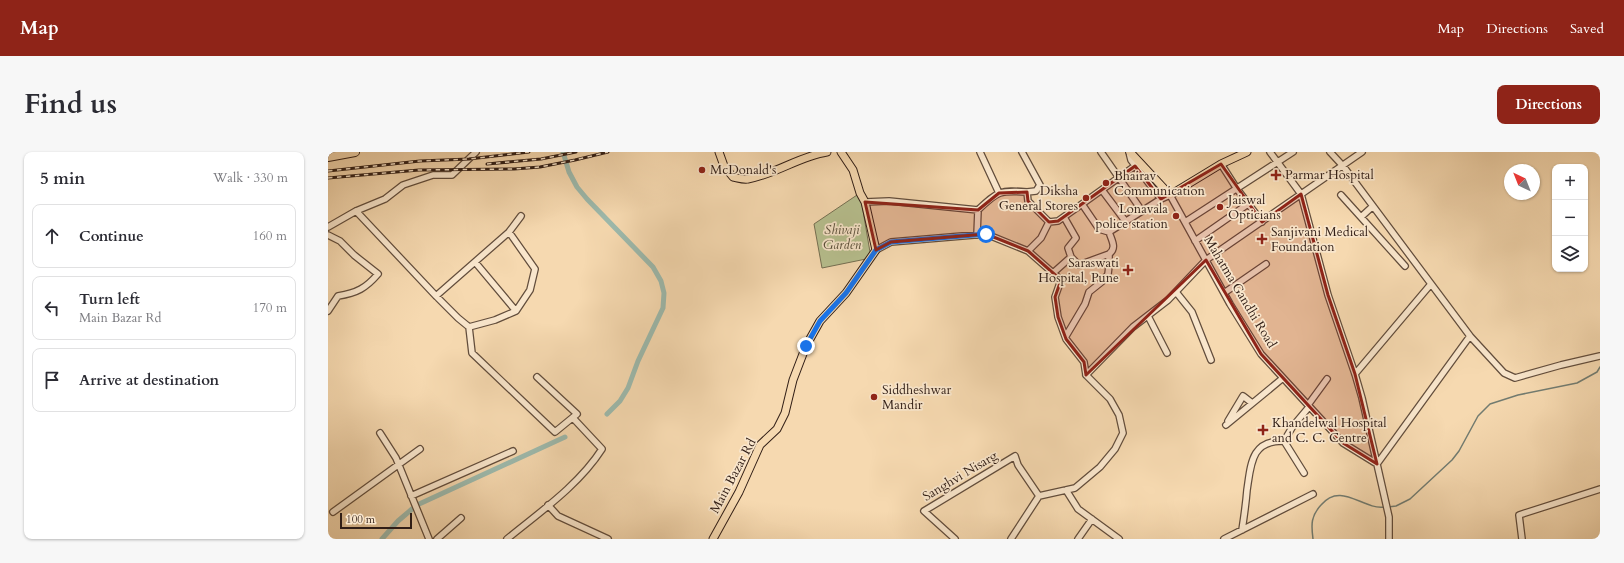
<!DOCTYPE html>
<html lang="en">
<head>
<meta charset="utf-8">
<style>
  body { margin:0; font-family:Cardo,serif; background:#f7f7f7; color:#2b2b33 }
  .controls { position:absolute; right:12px; top:12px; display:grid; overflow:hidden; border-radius:8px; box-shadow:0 1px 3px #0004 }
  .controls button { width:36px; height:36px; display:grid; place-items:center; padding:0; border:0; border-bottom:1px solid #e1e1e2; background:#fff; color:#2b2b33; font:20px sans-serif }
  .compass { position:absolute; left:1176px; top:12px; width:36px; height:36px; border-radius:50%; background:#fff; box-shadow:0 1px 3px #0004; rotate:317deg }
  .scale { position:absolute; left:12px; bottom:10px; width:72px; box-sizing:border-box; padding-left:4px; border:2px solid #311e16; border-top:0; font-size:11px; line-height:14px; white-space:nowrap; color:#311e16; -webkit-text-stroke:3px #f9e6cc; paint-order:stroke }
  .stop { position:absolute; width:12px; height:12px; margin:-9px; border:3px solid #1a73e8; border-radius:50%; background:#fff }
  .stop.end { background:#1a73e8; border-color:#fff; box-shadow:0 1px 4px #0008 }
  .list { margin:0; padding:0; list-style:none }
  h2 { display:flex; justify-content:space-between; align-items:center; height:52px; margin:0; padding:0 16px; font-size:17px }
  h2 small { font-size:13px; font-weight:400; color:#7c7c81 }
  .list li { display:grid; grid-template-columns:26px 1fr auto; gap:12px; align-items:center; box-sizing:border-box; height:64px; margin:0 8px 8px; padding:0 8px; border:1px solid #e1e1e2; border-radius:8px }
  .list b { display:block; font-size:15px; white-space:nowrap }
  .list p { margin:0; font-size:13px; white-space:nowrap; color:#7c7c81 }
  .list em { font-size:13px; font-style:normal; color:#7c7c81 }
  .icon { flex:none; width:22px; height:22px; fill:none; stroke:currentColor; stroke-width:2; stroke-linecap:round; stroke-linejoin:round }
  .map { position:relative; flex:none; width:1272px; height:387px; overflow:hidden; border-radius:8px }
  header { display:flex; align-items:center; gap:24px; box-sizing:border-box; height:56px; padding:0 20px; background:#8f2418; color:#fff }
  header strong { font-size:19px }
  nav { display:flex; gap:22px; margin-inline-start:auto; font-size:14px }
  .intro { display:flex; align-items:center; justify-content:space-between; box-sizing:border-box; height:96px; padding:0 24px }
  h1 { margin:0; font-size:28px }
  .button { padding:10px 18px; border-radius:8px; background:#8f2418; color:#fff; font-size:14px; font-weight:700 }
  main { display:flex; gap:24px; padding:0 24px }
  aside { flex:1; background:#fff; border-radius:8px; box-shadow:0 1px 3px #0004 }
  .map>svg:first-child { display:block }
  .green { fill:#b7c08f; stroke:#746f52 }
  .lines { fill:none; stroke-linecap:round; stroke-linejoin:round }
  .stream { stroke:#727c71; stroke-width:1.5 }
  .canal { stroke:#9dbaad; stroke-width:5 }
  .minor-casing { stroke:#624d3c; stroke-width:8 }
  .major-casing { stroke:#311e16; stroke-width:9 }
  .highway-casing { stroke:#311e16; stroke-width:10 }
  .minor { stroke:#f9e6cc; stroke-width:5.5 }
  .major { stroke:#f6d9b0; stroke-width:7 }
  .highway { stroke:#f6d9b0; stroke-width:8 }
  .rail-casing { stroke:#311e16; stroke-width:3 }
  .rail { stroke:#f9e6cc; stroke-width:1.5; stroke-dasharray:4.5; stroke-linecap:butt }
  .route { stroke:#1a73e8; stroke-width:5 }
  .marked { fill:#8f2418; fill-opacity:0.2; stroke:#8f2418; stroke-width:3; stroke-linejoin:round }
  .poi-dot { fill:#8f2418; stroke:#f9e6cc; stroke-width:1.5 }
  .labels { text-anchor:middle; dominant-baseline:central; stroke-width:3.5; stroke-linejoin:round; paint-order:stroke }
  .poi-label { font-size:13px; fill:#311e16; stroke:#f9e6cc; text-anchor:start }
  .park-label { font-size:13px; font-style:italic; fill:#594f3a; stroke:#f9e6cc }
  .street-label { font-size:13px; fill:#311e16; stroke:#f9e6cc }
</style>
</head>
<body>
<header>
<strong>Map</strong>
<nav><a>Map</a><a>Directions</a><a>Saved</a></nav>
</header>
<div class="intro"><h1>Find us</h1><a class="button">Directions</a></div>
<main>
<aside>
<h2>5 min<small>Walk · 330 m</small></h2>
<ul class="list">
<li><svg class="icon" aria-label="ahead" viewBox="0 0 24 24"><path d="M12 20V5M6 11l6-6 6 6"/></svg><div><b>Continue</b></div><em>160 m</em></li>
<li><svg class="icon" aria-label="left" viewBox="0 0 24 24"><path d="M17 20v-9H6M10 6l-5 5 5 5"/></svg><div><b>Turn left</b><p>Main Bazar Rd</p></div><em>170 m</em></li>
<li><svg class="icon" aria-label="arrive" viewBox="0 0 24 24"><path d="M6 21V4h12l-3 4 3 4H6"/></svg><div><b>Arrive at destination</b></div></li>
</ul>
</aside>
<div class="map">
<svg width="1272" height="387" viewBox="0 0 1272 387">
  <rect width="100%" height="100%" fill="#f6d9b0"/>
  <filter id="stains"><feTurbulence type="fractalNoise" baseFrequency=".005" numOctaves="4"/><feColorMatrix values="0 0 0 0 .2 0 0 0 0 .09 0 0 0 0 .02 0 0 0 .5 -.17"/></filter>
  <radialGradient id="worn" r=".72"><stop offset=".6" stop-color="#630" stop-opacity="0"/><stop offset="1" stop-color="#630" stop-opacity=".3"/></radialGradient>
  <path class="green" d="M532 41 543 106 494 116 486 72Z"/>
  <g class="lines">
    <path class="stream" d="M1060 355 1068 354 1082 347 1124 308 1131 299 1150 264 1162 252 1190 243 1249 231 1269 220 1272 215
      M985 387C983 372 983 364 993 353 1013 329 1035 358 1056 355"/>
    <path class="canal" d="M235 0 241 20 249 35 259 47 325 115 333 129 336 141 335 156 310 209 300 236 292 249 279 262
      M89 353 237 285
      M54 387 70 369 84 357"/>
    <g class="minor-casing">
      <path id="minor" d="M652 0 671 41
        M694 0 712 33 708 39 699 40
        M773 0 814 59
        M942 0 973 42 1000 143 1027 222 1034 246 1061 365V387
        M893 12 909 37 934 70
        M774 38 798 70
        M1013 43 1077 114
        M833 47 842 43 902 152 933 202 1015 291 1049 312 1142 184 1015 14 1002 0
        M537 50 561 49 650 58
        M28 59 108 144 130 166 141 175 167 168 188 159 202 138 207 117 181 80
        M736 65 748 86 740 96 743 105
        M1033 65 1045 54
        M721 70 730 69 754 52
        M857 70 965 0
        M0 75 28 59 57 47 75 33 105 23H124L148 0
        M781 80 771 77 754 52 807 14
        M0 83 12 89 26 103 50 122C38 136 29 141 10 144L0 159
        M649 83 650 58C670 39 672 38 699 40L700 49 721 70 713 86 700 99
        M867 89 920 52
        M548 98 563 90 658 82 700 99 733 128 727 145 730 165 738 187 756 210 758 223
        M147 110 188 159
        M725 121 743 105 751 113 781 102
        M848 140 864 160 883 208
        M896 141 938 112
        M108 144 181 80 193 64
        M820 164 839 201
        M141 175 144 201 227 280 249 262 209 225
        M738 184 757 152 761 140 776 128 780 122 781 114V102C789 96 784 89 781 80L833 47 803 8 801 0
        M1142 184 1176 221 1187 226 1233 213 1272 204
        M1027 222 1103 132
        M980 253 999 227
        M900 269 915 244 924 251
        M898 273 955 226
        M52 281 68 306 101 387
        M956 289 976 321
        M738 338 750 357 791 387
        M83 344 185 299
        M220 353 230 364 280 387
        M5 360 92 297
        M914 378C916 365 918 351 919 338 923 312 923 288 956 289L965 274 981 255
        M109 387 133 366
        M179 387C212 360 251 333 274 297L245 266
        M627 387 596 359 687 304 690 313 711 344
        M683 387 711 344 747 336 772 315 787 297 795 281 791 263 782 247 758 223 805 175 840 148 878 108 1034 0
        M750 387 764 367
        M896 387 985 342
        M1194 387 1191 363 1272 337"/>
    </g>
    <g class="major-casing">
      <path id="major" d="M391 0 396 14 405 25C410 26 416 28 420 27 448 22 472 4 499 0
        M802 0 842 43 893 12 919 0
        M385 387 411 340 432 293 449 277 457 261 465 228 478 194 492 169 518 141 548 98 537 50 532 41 525 18 513 0"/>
    </g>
    <g class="highway-casing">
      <path id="highway" d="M0 5 27 0"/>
    </g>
    <use href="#minor" class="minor"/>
    <use href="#major" class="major"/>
    <use href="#highway" class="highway"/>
    <g class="rail-casing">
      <path id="rail" d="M159 12 213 7 248 0
        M0 19 92 9 141 7 201 0
        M0 26 91 18 186 17 212 15 247 8 280 0"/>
    </g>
    <use href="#rail" class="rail"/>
  </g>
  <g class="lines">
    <path class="route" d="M478 194 492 169 518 141 548 98 563 90 658 82"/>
  </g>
  <path class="marked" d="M893 12 934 70 973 42 1000 143 1027 222 1049 312 1015 291 933 202 878 108 758 223 756 210 738 187 730 165 727 145 733 128 700 99 658 82 563 90 548 98 537 50 650 58 671 41 699 40 700 49 721 70 730 69 807 14 833 47Z"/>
  <g class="poi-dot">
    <circle cx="374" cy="18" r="4"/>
    <path d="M946 17h4v4h4v4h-4v4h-4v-4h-4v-4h4z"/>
    <circle cx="778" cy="31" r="4"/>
    <circle cx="758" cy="46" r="4"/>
    <circle cx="892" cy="55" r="4"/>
    <circle cx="848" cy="64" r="4"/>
    <path d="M932 81h4v4h4v4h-4v4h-4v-4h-4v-4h4z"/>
    <path d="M798 112h4v4h4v4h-4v4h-4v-4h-4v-4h4z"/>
    <circle cx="546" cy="245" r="4"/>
    <path d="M933 272h4v4h4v4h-4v4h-4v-4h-4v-4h4z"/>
  </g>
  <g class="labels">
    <g class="poi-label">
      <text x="382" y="18">McDonald's</text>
      <text x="957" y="23">Parmar Hospital</text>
      <text x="786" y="24">Bhairav<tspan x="786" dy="15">Communication</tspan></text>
      <text x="750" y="39" text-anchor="end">Diksha<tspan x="750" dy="15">General Stores</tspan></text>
      <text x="900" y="48">Jaiswal<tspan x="900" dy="15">Opticians</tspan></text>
      <text x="840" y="57" text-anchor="end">Lonavala<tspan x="840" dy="15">police station</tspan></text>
      <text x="943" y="80">Sanjivani Medical<tspan x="943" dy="15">Foundation</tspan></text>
      <text x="791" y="111" text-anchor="end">Saraswati<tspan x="791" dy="15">Hospital, Pune</tspan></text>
      <text x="554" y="238">Siddheshwar<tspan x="554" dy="15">Mandir</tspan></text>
      <text x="944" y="271">Khandelwal Hospital<tspan x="944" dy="15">and C. C. Centre</tspan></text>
    </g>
    <g class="park-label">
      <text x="514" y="78">Shivaji<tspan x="514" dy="15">Garden</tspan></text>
    </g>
    <g class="street-label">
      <text transform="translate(912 140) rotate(59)">Mahatma Gandhi Road</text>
      <text transform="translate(405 324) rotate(-62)">Main Bazar Rd</text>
      <text transform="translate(632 324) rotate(-31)">Sanghvi Nisarg</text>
    </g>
  </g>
  <rect width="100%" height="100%" filter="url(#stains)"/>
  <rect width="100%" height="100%" fill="url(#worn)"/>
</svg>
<div class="controls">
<button>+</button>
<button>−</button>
<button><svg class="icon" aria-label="layers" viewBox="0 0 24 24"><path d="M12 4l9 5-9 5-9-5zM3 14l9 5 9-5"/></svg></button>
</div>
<svg class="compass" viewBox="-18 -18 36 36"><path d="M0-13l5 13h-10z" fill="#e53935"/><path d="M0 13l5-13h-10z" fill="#7c7c81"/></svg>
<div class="scale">100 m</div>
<div class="stop" style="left:658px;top:82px"></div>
<div class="stop end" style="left:478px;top:194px"></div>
</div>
</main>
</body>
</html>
